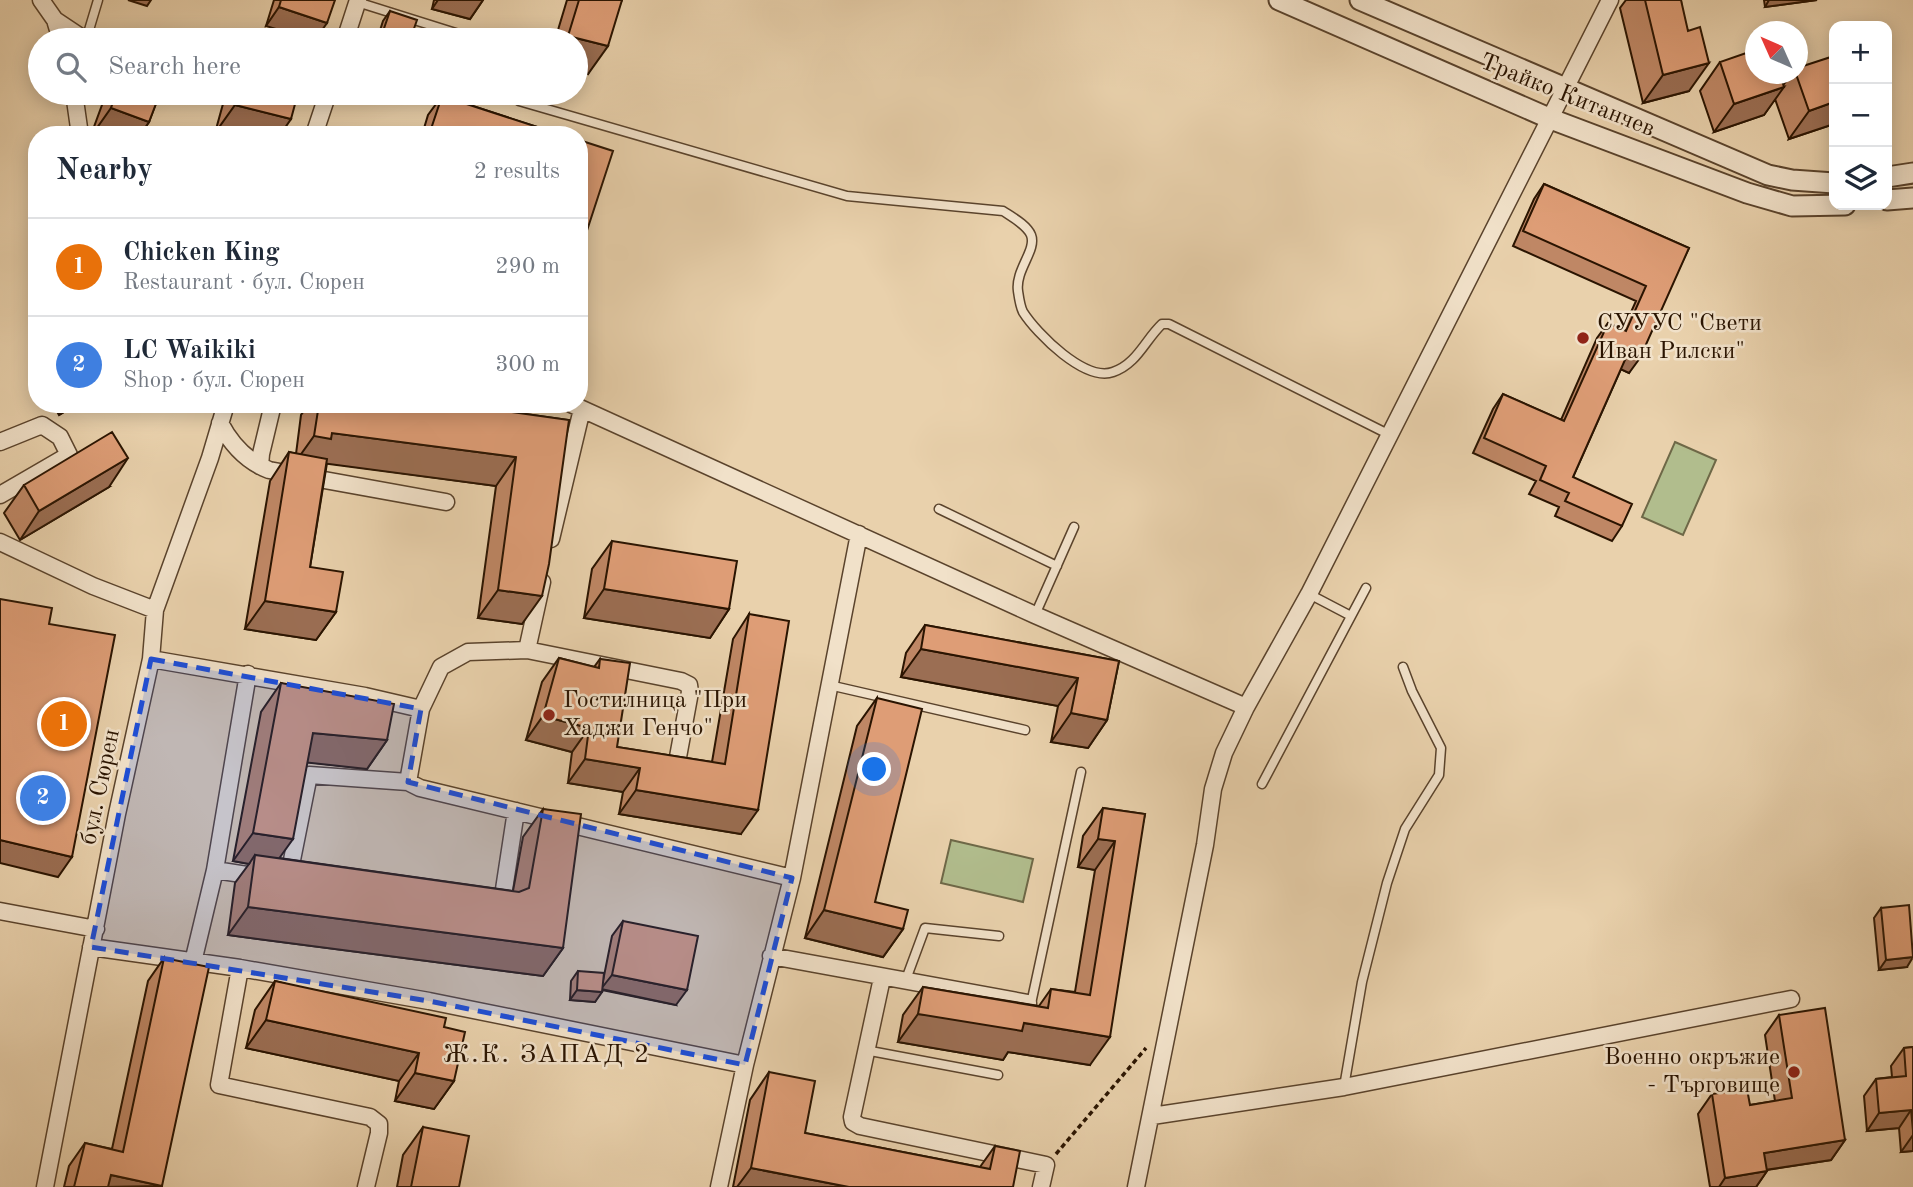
<!DOCTYPE html>
<html lang="en">
<head>
<meta charset="utf-8">
<style>
  body { margin:0; font-family:"Old Standard TT",serif; background:#f6f6f7; color:#1f2937 }
  .controls { position:absolute; right:21px; top:21px; display:grid; overflow:hidden; border-radius:14px; box-shadow:0 4px 18px #0003 }
  .controls button { width:63px; height:63px; display:grid; place-items:center; padding:0; border:0; border-bottom:2px solid #e0e1e3; background:#fff; color:#1f2937; font:35px sans-serif }
  .compass { position:absolute; left:1745px; top:21px; width:63px; height:63px; border-radius:50%; background:#fff; box-shadow:0 4px 18px #0003; rotate:315deg }
  .you { position:absolute; left:875px; top:770px; width:24px; height:24px; margin:-18px; border:5px solid #fff; border-radius:50%; background:#1a73e8; box-shadow:0 0 0 10px #1a73e833 }
  .badge { display:grid; place-items:center; width:46px; height:46px; border-radius:50%; background:#b45309; color:#fff; font-size:23px; font-weight:700 }
  .pin { position:absolute; translate:-50% -50%; border:4px solid #fff; box-shadow:0 2px 7px #0006 }
  .list { margin:0; padding:0; list-style:none }
  h2 { display:flex; justify-content:space-between; align-items:center; height:91px; margin:0; padding:0 28px; font-size:30px }
  h2 small { font-size:23px; font-weight:400; color:#747a83 }
  .list li { display:grid; grid-template-columns:46px 1fr auto; gap:21px; align-items:center; box-sizing:border-box; height:98px; padding:0 28px; border-top:2px solid #e0e1e3 }
  .list b { display:block; font-size:26px; white-space:nowrap }
  .list p { margin:0; font-size:23px; white-space:nowrap; color:#747a83 }
  .list em { font-size:23px; font-style:normal; color:#747a83 }
  .icon { flex:none; width:38px; height:38px; fill:none; stroke:currentColor; stroke-width:2; stroke-linecap:round; stroke-linejoin:round }
  .map { position:relative; flex:none; width:1913px; height:1187px; overflow:hidden }
  .search { position:absolute; background:#fff; box-shadow:0 4px 18px #0003; left:28px; top:28px; width:560px; height:77px; display:flex; align-items:center; gap:18px; box-sizing:border-box; padding:0 24px; border-radius:38px; color:#747a83; font-size:26px }
  .panel { position:absolute; background:#fff; box-shadow:0 4px 18px #0003; left:28px; top:126px; width:560px; height:287px; border-radius:28px }
  .map>svg:first-child { display:block }
  .green { fill:#b1bd8d; stroke:#6e6847; stroke-width:2 }
  .lines { fill:none; stroke-linecap:round; stroke-linejoin:round }
  .service-casing { stroke:#5a432c; stroke-width:11 }
  .minor-casing { stroke:#5a432c; stroke-width:19 }
  .tertiary-casing { stroke:#5a432c; stroke-width:23 }
  .path { stroke:#2a1401; stroke-width:3.5; stroke-dasharray:5 3.5; stroke-linecap:butt }
  .service { stroke:#f1e1c9; stroke-width:8 }
  .minor { stroke:#f1e1c9; stroke-width:16 }
  .tertiary { stroke:#f1e1c9; stroke-width:19 }
  .wall { fill:#bf8765; stroke:#2a1401; stroke-width:2 }
  .shaded-wall { fill:#9b6e53; stroke:#2a1401; stroke-width:2 }
  .building { fill:#de9d76; stroke:#2a1401; stroke-width:2 }
  .marked { fill:#1d4ed8; fill-opacity:0.2; stroke:#1d4ed8; stroke-width:5; stroke-dasharray:14 9; stroke-linejoin:round }
  .poi-dot { fill:#8f2418; stroke:#f1e1c9; stroke-width:2.5 }
  .labels { text-anchor:middle; dominant-baseline:central; stroke-width:5; stroke-linejoin:round; paint-order:stroke }
  .street-label { font-size:24px; fill:#2a1401; stroke:#f1e1c9 }
  .poi-label { font-size:24px; fill:#2a1401; stroke:#f1e1c9; text-anchor:start }
  .neighbourhood-label { font-size:26px; letter-spacing:2px; fill:#2a1401; stroke:#f1e1c9 }
</style>
</head>
<body>
<div class="map">
<svg width="1913" height="1187" viewBox="0 0 1913 1187">
  <rect width="100%" height="100%" fill="#e9d1ac"/>
  <filter id="stains"><feTurbulence type="fractalNoise" baseFrequency=".00286" numOctaves="4"/><feColorMatrix values="0 0 0 0 .2 0 0 0 0 .09 0 0 0 0 .02 0 0 0 .5 -.17"/></filter>
  <radialGradient id="worn" r=".72"><stop offset=".6" stop-color="#630" stop-opacity="0"/><stop offset="1" stop-color="#630" stop-opacity=".3"/></radialGradient>
  <path class="green" d="M1675 442 1716 460 1683 535 1642 517Z
    M951 840 1033 859 1023 902 941 883Z"/>
  <g class="lines">
    <g class="service-casing">
      <path id="service" d="M357 2 478 40
        M86 40 98 0
        M522 93 519 101 847 196 1003 211C1012 217 1027 225 1031 235 1037 250 1015 270 1018 291 1019 298 1020 306 1023 312 1037 334 1085 382 1113 372 1137 364 1145 340 1162 324H1169L1390 435
        M939 509 1057 566
        M1309 594 1351 616
        M1035 615 1074 527
        M829 685 1025 730
        M1262 784 1366 588
        M905 982 925 928 999 936
        M1028 1003 1032 999 1081 772
        M865 1050 998 1075
        M1344 1087 1362 982 1387 883 1405 829 1439 775 1441 748 1412 691 1403 667"/>
    </g>
    <g class="minor-casing">
      <path id="minor" d="M41 0 55 20 61 40
        M55 20 85 40
        M345 40 358 0
        M74 93 80 135
        M314 135 328 93
        M571 404 1035 615 1246 707
        M220 423C231 444 246 461 269 470L446 502
        M0 442 42 425 60 437 69 455 0 495
        M260 466 261 454 273 404
        M551 539 582 409
        M0 542 93 586 155 610
        M527 650 542 582
        M151 659 365 696 421 709
        M248 674 215 870 261 877
        M408 782 421 709 441 667 468 652 527 650 681 681 689 685 690 692 678 757
        M288 880 309 775 408 782 420 788 792 878
        M501 909 516 811
        M0 911 96 929
        M91 947 240 968 429 1001 745 1065
        M771 956 1028 1003
        M193 962 215 870
        M240 968 219 1085 370 1117 379 1124V1133L366 1187
        M882 978 852 1117 853 1122 860 1126 1046 1165 1041 1187
        M1152 1116 1344 1087 1791 999
        M45 1187 117 814 151 659 155 610 210 458 226 404
        M719 1187 745 1065 792 878 859 534
        M1136 1187 1205 845 1213 789 1224 753 1246 707 1309 594 1610 0"/>
    </g>
    <g class="tertiary-casing">
      <path id="tertiary" d="M1279 0 1551 119 1747 193 1792 206 1845 205
        M1360 0 1768 175 1792 180 1834 183
        M1887 177 1913 173
        M1887 200 1913 198"/>
    </g>
    <path class="path" d="M1056 1154 1146 1048"/>
    <use href="#service" class="service"/>
    <use href="#minor" class="minor"/>
    <use href="#tertiary" class="tertiary"/>
  </g>
  <path class="wall" d="M274 0H335L266 26Z
    M434 0H483L470 19 432 9Z
    M567 0H622L588 74 576 71V40H555Z
    M1626 0H1681L1689 91 1643 103 1620 8Z
    M1764 0H1817L1765 7Z
    M390 11 410 40H377L383 21Z
    M1720 62 1783 85 1792 74H1797L1834 124 1789 139 1775 99 1764 115 1714 132 1700 91Z
    M111 93H160L149 122 140 135H91L102 105Z
    M226 93H298L215 133Z
    M442 96 562 135H422L428 115Z
    M1544 184 1689 248 1629 373 1621 369 1573 477 1622 526 1612 541 1555 516 1559 507 1529 494 1536 481 1473 453 1493 409 1503 394 1561 420 1597 338 1608 323 1623 330 1636 301 1513 246 1534 199Z
    M53 404H77L59 415Z
    M309 404H454L569 420 522 624 478 618 496 486 327 463 310 567 336 612 316 640 245 629 270 481 289 452 296 454 301 415Z
    M24 485 109 487 20 540 4 513Z
    M612 541 729 609 710 638 584 618 592 569Z
    M749 614 741 834 619 814 623 792 568 783 572 752 526 740 542 682 559 658 594 667 600 659 617 747 712 762 733 639Z
    M925 625 1119 661 1107 720 1088 748 1051 742 1058 706 901 677 906 653Z
    M281 683 387 740 367 769 307 762 279 858 513 891 523 837 543 809 563 948 543 976 228 935 235 883 249 864 233 861 261 712Z
    M877 698 875 902 903 929 883 957 805 938 857 726Z
    M1103 808 1145 814 1090 1065 1008 1052 1003 1060 898 1042 903 1015 923 987 1039 1006 1051 989 1075 992 1095 870 1078 867 1083 836Z
    M1881 908 1907 967 1879 970 1874 918Z
    M623 921 676 1005 602 990 595 1002 570 1000 571 981 578 971 603 981 612 936Z
    M164 958 162 1186 64 1187 69 1166 85 1143 112 1149 148 981Z
    M275 981 444 1027 454 1081 434 1109 395 1101 399 1081 246 1048 255 1010Z
    M1779 1015 1845 1140 1831 1160 1767 1170V1171L1756 1187H1710L1698 1114 1712 1094 1750 1105 1775 1101 1765 1035Z
    M1913 1047V1151L1901 1152 1899 1128 1867 1131 1864 1096 1876 1079 1892 1077 1891 1066 1904 1048Z
    M769 1072 805 1133 980 1167 995 1146 1013 1187H733L750 1100Z
    M423 1127 459 1187H397L403 1155Z"/>
  <path class="shaded-wall" d="M128 0H151L147 6Z
    M438 0H483L470 19 432 9Z
    M1769 0H1817L1765 7Z
    M279 7 327 23 315 40H312L266 26Z
    M568 36 608 46 588 74 576 71V40H565Z
    M1709 63 1689 91 1643 103 1663 75Z
    M1784 87 1764 115 1714 132 1734 104Z
    M1834 102V124L1789 139 1809 111Z
    M235 105 291 119 280 135H221L215 133Z
    M111 108 149 122 140 135H92Z
    M1628 353 1640 358 1629 373 1618 368Z
    M66 404H77L59 415Z
    M332 433 516 457 496 486 314 462 294 464 314 436Z
    M128 458 109 487 20 540 39 511Z
    M604 589 729 609 710 638 584 618Z
    M498 590 542 596 522 624 478 618Z
    M265 601 336 612 316 640 245 629Z
    M921 649 1078 678 1058 706 901 677Z
    M1071 713 1107 720 1088 748 1051 742Z
    M543 716 589 728 572 752 526 740Z
    M313 733 387 740 367 769 293 761Z
    M585 759 640 768 623 792 568 783Z
    M636 790 758 810 741 834 619 814Z
    M253 833 293 839 273 867 255 855 249 864 233 861Z
    M1098 839 1115 841 1095 870 1078 867Z
    M0 840 72 857 58 877 0 863Z
    M248 907 563 948 543 976 228 935Z
    M824 910 903 929 883 957 805 938Z
    M1913 957 1907 967 1879 970 1886 960Z
    M612 975 687 990 676 1005 601 989Z
    M577 990 602 992 595 1002 570 1000Z
    M918 1014 1024 1023 1110 1037 1090 1065 1008 1052 1003 1060 898 1042Z
    M266 1020 419 1053 399 1081 246 1048Z
    M415 1073 454 1081 434 1109 395 1101Z
    M1911 1110 1899 1128 1867 1131 1879 1113Z
    M1913 1135V1151L1901 1152Z
    M1845 1140 1831 1160 1751 1172 1764 1153Z
    M751 1168 849 1187H737Z
    M1767 1171 1756 1187H1719L1725 1178Z
    M111 1175 162 1186 103 1187Z"/>
  <path class="building" d="M281 0H335L327 23 279 7Z
    M579 0H622L608 46 568 36Z
    M1645 0H1681L1688 31 1700 27 1709 63 1663 75Z
    M390 11 417 20 410 40H380Z
    M1755 50V74H1780L1784 87 1734 104 1720 62Z
    M1834 56V102L1809 111 1796 74H1797V68Z
    M116 93H160L149 122 111 108Z
    M238 93H298L291 119 235 105Z
    M442 96 562 135H429Z
    M579 140 613 151 579 255Z
    M1544 184 1689 248 1640 358 1628 353 1573 477 1632 504 1622 526 1565 501 1569 493 1540 480 1546 466 1484 438 1503 394 1564 421 1608 323 1626 331 1646 286 1523 231Z
    M319 404H454L569 420 549 564 542 596 498 590 516 457 332 433 331 439 314 436Z
    M112 432 128 458 39 511 24 485Z
    M289 452 327 459 310 567 343 572 336 612 265 601Z
    M612 541 737 561 729 609 604 589Z
    M0 599 52 608 49 624 115 635 72 857 0 840Z
    M749 614 789 621 758 810 636 790 640 768 585 759 589 728 543 716 559 658 599 668 600 659 630 663 617 747 725 764Z
    M925 625 1119 661 1107 720 1071 713 1078 678 921 649Z
    M281 683 394 704 387 740 313 733 293 839 253 833Z
    M877 698 922 709 875 902 908 910 903 929 824 910Z
    M1103 808 1145 814 1110 1037 1024 1023 1022 1031 918 1014 923 987 1048 1008 1051 989 1090 995 1115 841 1098 839Z
    M543 809 581 814 563 948 248 907 255 855 519 892 529 888Z
    M1909 905 1913 957 1886 960 1881 908Z
    M623 921 698 936 687 990 612 975Z
    M164 958 209 967 162 1186 111 1175 108 1187H74L85 1143 123 1152Z
    M578 971 604 973 602 992 577 990Z
    M275 981 446 1018 444 1027 465 1032 454 1081 415 1073 419 1053 266 1020Z
    M1825 1008 1845 1140 1764 1153 1767 1171 1725 1178 1712 1094 1747 1089 1750 1105 1792 1098 1779 1015Z
    M1913 1047V1131L1911 1110 1879 1113 1876 1079 1906 1076 1904 1048Z
    M769 1072 815 1081 805 1133 990 1169 995 1146 1020 1151 1013 1187H849L751 1168Z
    M423 1127 469 1136 459 1187H411Z"/>
  <path class="marked" d="M151 659 421 709 408 782 792 878 745 1065 429 1001 91 947Z"/>
  <g class="poi-dot">
    <circle cx="1583" cy="338" r="7"/>
    <circle cx="549" cy="715" r="7"/>
    <circle cx="1794" cy="1072" r="7"/>
  </g>
  <g class="labels">
    <g class="street-label">
      <text transform="translate(1567 96) rotate(22)">Трайко Китанчев</text>
      <text transform="translate(101 787) rotate(-78)">бул. Сюрен</text>
    </g>
    <g class="poi-label">
      <text x="1597" y="324">СУУУС "Свети<tspan x="1597" dy="28">Иван Рилски"</tspan></text>
      <text x="563" y="701">Гостилница "При<tspan x="563" dy="28">Хаджи Генчо"</tspan></text>
      <text x="1780" y="1058" text-anchor="end">Военно окръжие<tspan x="1780" dy="28">- Търговище</tspan></text>
    </g>
    <g class="neighbourhood-label">
      <text x="547" y="1055">Ж.К. ЗАПАД 2</text>
    </g>
  </g>
  <rect width="100%" height="100%" filter="url(#stains)"/>
  <rect width="100%" height="100%" fill="url(#worn)"/>
</svg>
<div class="controls">
<button>+</button>
<button>−</button>
<button><svg class="icon" aria-label="layers" viewBox="0 0 24 24"><path d="M12 4l9 5-9 5-9-5zM3 14l9 5 9-5"/></svg></button>
</div>
<svg class="compass" viewBox="-18 -18 36 36"><path d="M0-13l5 13h-10z" fill="#e53935"/><path d="M0 13l5-13h-10z" fill="#747a83"/></svg>
<div class="you"></div>
<div class="pin badge" style="left:64px;top:724px;background:#e8710a">1</div>
<div class="pin badge" style="left:43px;top:798px;background:#3f7fe0">2</div>
<div class="search"><svg class="icon" aria-label="search" viewBox="0 0 24 24"><circle cx="10" cy="10" r="6"/><path d="M15 15l6 6"/></svg>Search here</div>
<section class="panel">
<h2>Nearby<small>2 results</small></h2>
<ul class="list">
<li><span class="badge" style="background:#e8710a">1</span><div><b>Chicken King</b><p>Restaurant · бул. Сюрен</p></div><em>290 m</em></li>
<li><span class="badge" style="background:#3f7fe0">2</span><div><b>LC Waikiki</b><p>Shop · бул. Сюрен</p></div><em>300 m</em></li>
</ul>
</section>
</div>
</body>
</html>
